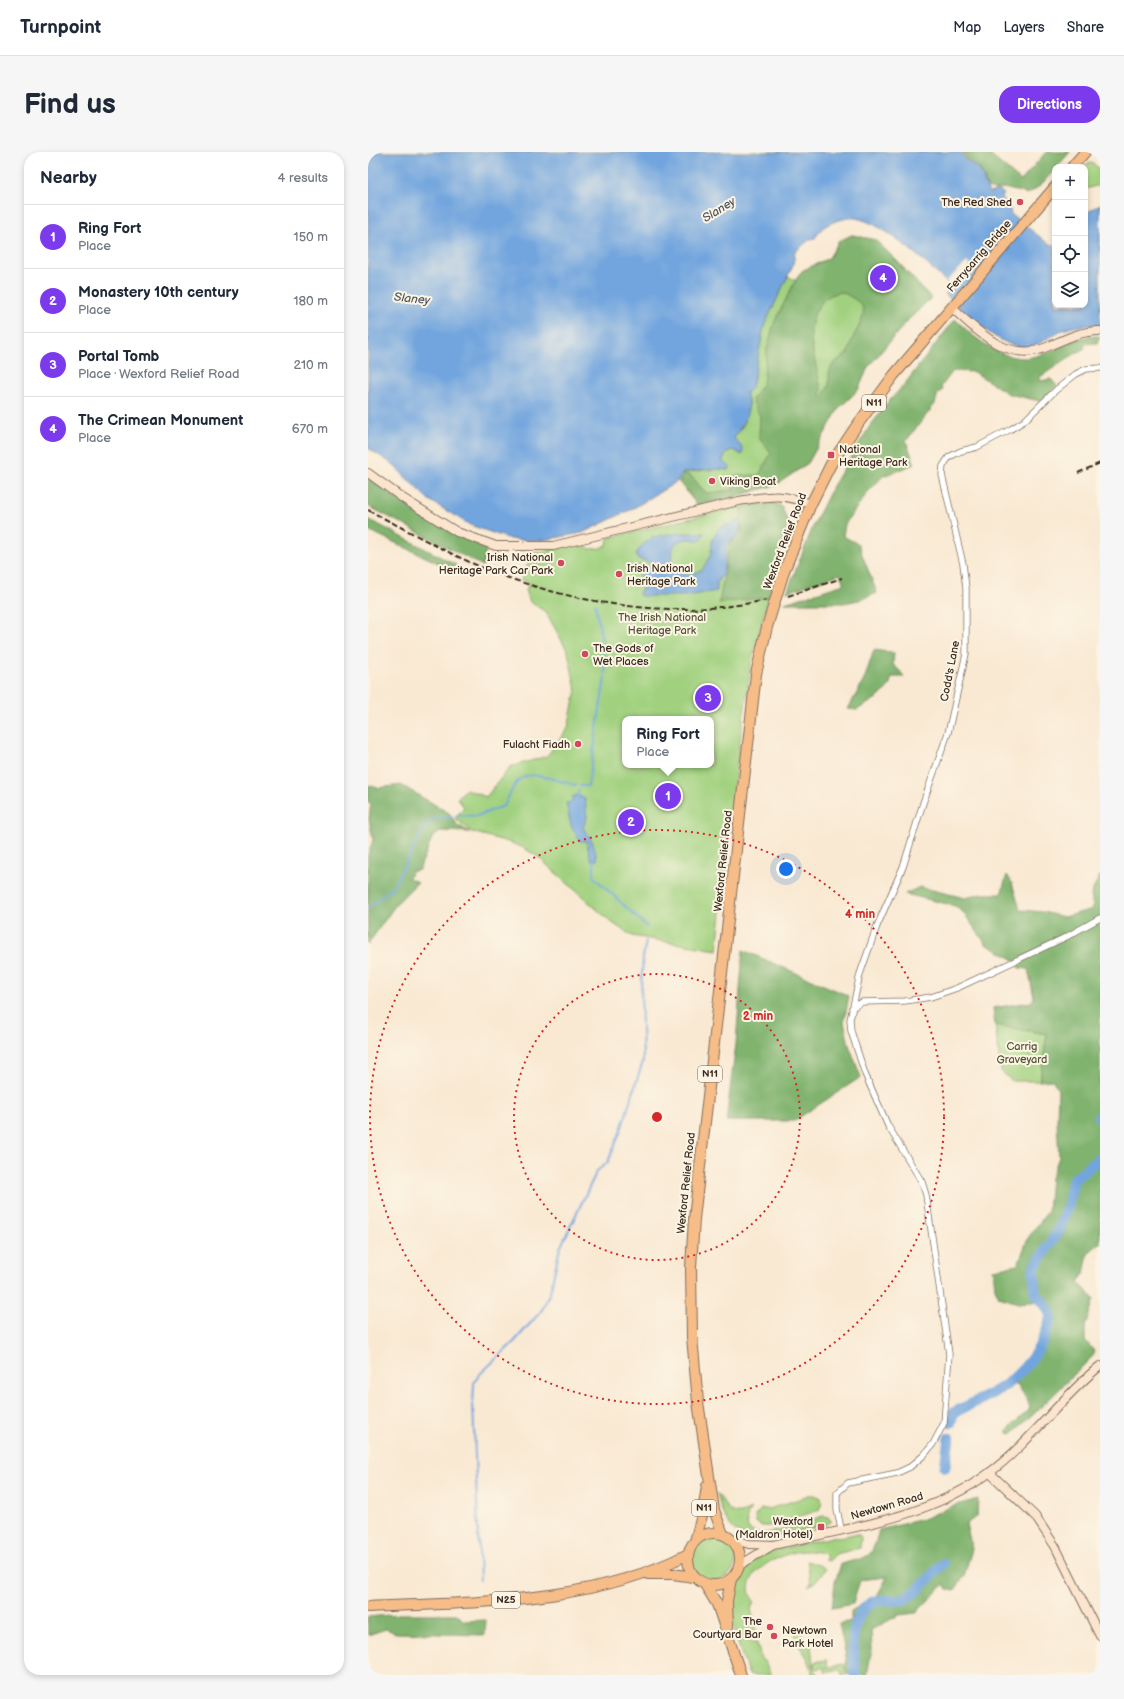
<!DOCTYPE html>
<html lang="en">
<head>
<meta charset="utf-8">
<style>
  body { margin:0; font-family:"Balsamiq Sans",sans-serif; background:#f6f6f7; color:#1f2937 }
  .controls { position:absolute; right:12px; top:12px; display:grid; overflow:hidden; border-radius:8px; box-shadow:0 2px 6px #0003 }
  .controls button { width:36px; height:36px; display:grid; place-items:center; padding:0; border:0; border-bottom:1px solid #e0e1e3; background:#fff; color:#1f2937; font:20px sans-serif }
  .you { position:absolute; left:418px; top:717px; width:14px; height:14px; margin:-10px; border:3px solid #fff; border-radius:50%; background:#1a73e8; box-shadow:0 0 0 6px #1a73e833 }
  .badge { display:grid; place-items:center; width:26px; height:26px; border-radius:50%; background:#7c3aed; color:#fff; font-size:13px; font-weight:700 }
  .pin { position:absolute; translate:-50% -50%; border:2px solid #fff; box-shadow:0 1px 4px #0006 }
  .popup { position:absolute; left:254px; top:564px; width:92px; height:52px; box-sizing:border-box; display:grid; place-content:center; border-radius:8px; background:#fff; filter:drop-shadow(0 1px 3px #0005); font-size:13px; white-space:nowrap; color:#747a83 }
  .popup b { font-size:15px; color:#1f2937 }
  .popup::after { content:''; position:absolute; left:50%; top:100%; margin-left:-8px; border:8px solid transparent; border-top-color:#fff }
  .list { margin:0; padding:0; list-style:none }
  h2 { display:flex; justify-content:space-between; align-items:center; height:52px; margin:0; padding:0 16px; font-size:17px }
  h2 small { font-size:13px; font-weight:400; color:#747a83 }
  .list li { display:grid; grid-template-columns:26px 1fr auto; gap:12px; align-items:center; box-sizing:border-box; height:64px; padding:0 16px; border-top:1px solid #e0e1e3 }
  .list b { display:block; font-size:15px; white-space:nowrap }
  .list p { margin:0; font-size:13px; white-space:nowrap; color:#747a83 }
  .list em { font-size:13px; font-style:normal; color:#747a83 }
  .icon { flex:none; width:22px; height:22px; fill:none; stroke:currentColor; stroke-width:2; stroke-linecap:round; stroke-linejoin:round }
  .map { position:relative; flex:none; width:732px; height:1523px; overflow:hidden; border-radius:16px }
  header { display:flex; align-items:center; gap:24px; box-sizing:border-box; height:56px; padding:0 20px; background:#fff; border-bottom:1px solid #e0e1e3 }
  header strong { font-size:19px }
  nav { display:flex; gap:22px; margin-inline-start:auto; font-size:14px }
  .intro { display:flex; align-items:center; justify-content:space-between; box-sizing:border-box; height:96px; padding:0 24px }
  h1 { margin:0; font-size:28px }
  .button { padding:10px 18px; border-radius:16px; background:#7c3aed; color:#fff; font-size:14px; font-weight:700 }
  main { display:flex; gap:24px; padding:0 24px }
  aside { flex:1; background:#fff; border-radius:16px; box-shadow:0 2px 6px #0003 }
  .map>svg:first-child { display:block }
  .green { fill:#a1d17f; stroke:#6e7e4e; fill-rule:evenodd }
  .forest { fill:#80b36e; stroke:#5e6e46; fill-rule:evenodd }
  .water { fill:#72a5de; stroke:#56687e }
  .pier { fill:#f9e9d3 }
  .lines { fill:none; stroke-linecap:round; stroke-linejoin:round }
  .stream { stroke:#72a5de; stroke-width:2 }
  .river { stroke:#72a5de; stroke-width:11 }
  .street-casing { stroke:#7e6d5d; stroke-width:7 }
  .secondary-casing { stroke:#7e6d5d; stroke-width:10 }
  .highway-casing { stroke:#7e6d5d; stroke-width:12 }
  .street { stroke:#fff; stroke-width:5.5 }
  .secondary { stroke:#fce5cf; stroke-width:8 }
  .highway { stroke:#f7bd88; stroke-width:10 }
  .rail { stroke:#3b2a1e; stroke-width:2; stroke-dasharray:6 3; stroke-linecap:butt }
  .ring { fill:none; stroke:#d62828; stroke-width:2; stroke-dasharray:2 4 }
  .poi-dot { fill:#d1495b; stroke:#fcf5e5; stroke-width:1.5 }
  .labels { text-anchor:middle; dominant-baseline:central; stroke-width:4; stroke-linejoin:round; paint-order:stroke }
  .shield { fill:#fcf5e5; stroke:#75675a; stroke-width:1 }
  .shield-label { font-size:10px; font-weight:bold; fill:#3b2a1e }
  .poi-label { font-size:11px; fill:#3b2a1e; stroke:#fcf5e5; text-anchor:end }
  .street-label { font-size:11px; fill:#3b2a1e; stroke:#fcf5e5 }
  .park-label { font-size:11px; fill:#545436; stroke:#fcf5e5 }
  .water-label { font-size:12px; font-style:italic; fill:#4e5561; stroke:#fcf5e5 }
  .centre { fill:#d62828; stroke:#fcf5e5; stroke-width:2 }
  .ring-label { font-size:12px; text-anchor:middle; font-weight:bold; fill:#d62828; stroke:#fcf5e5; stroke-width:4; stroke-linejoin:round; paint-order:stroke }
</style>
</head>
<body>
<header>
<strong>Turnpoint</strong>
<nav><a>Map</a><a>Layers</a><a>Share</a></nav>
</header>
<div class="intro"><h1>Find us</h1><a class="button">Directions</a></div>
<main>
<aside>
<h2>Nearby<small>4 results</small></h2>
<ul class="list">
<li><span class="badge">1</span><div><b>Ring Fort</b><p>Place</p></div><em>150 m</em></li>
<li><span class="badge">2</span><div><b>Monastery 10th century</b><p>Place</p></div><em>180 m</em></li>
<li><span class="badge">3</span><div><b>Portal Tomb</b><p>Place · Wexford Relief Road</p></div><em>210 m</em></li>
<li><span class="badge">4</span><div><b>The Crimean Monument</b><p>Place</p></div><em>670 m</em></li>
</ul>
</aside>
<div class="map">
<svg width="732" height="1523" viewBox="0 0 732 1523">
  <rect width="100%" height="100%" fill="#fcf5e5"/>
  <filter id="ink" filterUnits="userSpaceOnUse"><feTurbulence type="fractalNoise" baseFrequency=".025" numOctaves="2"/><feDisplacementMap in="SourceGraphic" scale="8" xChannelSelector="R" yChannelSelector="G"/><feConvolveMatrix kernelMatrix="1 2 1 2 8 2 1 2 1" color-interpolation-filters="sRGB"/></filter>
  <filter id="wash" filterUnits="userSpaceOnUse"><feTurbulence type="fractalNoise" baseFrequency=".012" numOctaves="4" result="noise"/><feDisplacementMap in="SourceGraphic" scale="16" xChannelSelector="R" yChannelSelector="G"/><feGaussianBlur stdDeviation="0.9" result="paint"/><feColorMatrix in="noise" values="0 0 0 0 0 0 0 0 0 0 0 0 0 0 0 0 0 1.4 0 .05"/><feComposite in="paint" operator="in"/></filter>
  <g filter="url(#wash)">
    <rect width="100%" height="100%" fill="#f9e9d3"/>
    <path class="green" d="M720 11H724L732 17V33L717 37V15H714Z
      M484 83 507 88 525 105 563 146 540 168 500 215 490 238 471 256 440 311 408 333 365 345 367 356 402 350 413 354 420 370 384 508 371 595 349 798 264 784 243 770 169 704 154 695 140 690 104 680 87 666 96 655 89 646 98 637 118 645 142 615 179 604 200 576 208 538 200 500 178 460 162 450 158 438 161 431 153 428 162 407 167 401 214 391 222 397 232 396 239 393 240 386 366 356 363 345 330 354 310 329 315 321C330 319 345 316 361 318L354 309 360 299 366 298 374 303 375 297 366 286 376 272 381 252 378 241 392 193 396 174 420 124 428 129 434 119 461 106 471 89ZM257 567H343V613H257Z
      M627 873 679 882 672 929H644L633 919Z
      M349 1341C361 1356 361 1368 383 1357 379 1362 377 1368 380 1375 389 1393 440 1368 455 1364L460 1365 463 1369 457 1373 403 1386C369 1391 355 1372 349 1341Z
      M440 1343H447L453 1346 454 1350 451 1358 402 1374H394L388 1370 387 1364 393 1357H401L434 1346Z
      M486 1382 491 1383 493 1385 492 1396 468 1402 461 1409 457 1408 459 1404C434 1386 362 1419 386 1449L383 1457 388 1479 387 1481 379 1483 382 1491H389L393 1507 396 1509 403 1523H381C370 1492 356 1461 371 1429 374 1422 379 1413 385 1409 401 1397 444 1390 464 1385L468 1386Z
      M322 1406a23 23 0 1 1 46 0a23 23 0 1 1-46 0Z
      M439 1409 453 1414 457 1417 448 1430 440 1434 443 1432Z
      M434 1475 436 1480 432 1488 428 1487 427 1482 431 1480Z
      M431 1494H443L446 1519 451 1523H444C444 1512 438 1503 431 1494Z
      M459 1508 460 1515 447 1517 446 1510Z
      M475 1512 479 1523H474V1520L470 1517 457 1520 456 1516Z"/>
    <path class="forest" d="M594 0H622V3L653 29 678 0H702L689 15H687V17L673 33 660 42 636 36 626 38 620 36 612 17 599 7Z
      M484 83 507 88 525 105 563 146 540 168 500 215 490 238 471 256 440 311 408 333 330 354 312 330 316 322 323 324 338 341 366 338 360 324 391 323 403 301 391 285 392 264 384 248 395 231 399 197 406 171 427 129 434 119 461 106 471 89ZM474 140C503 155 498 159 485 186 482 190 483 196 480 200 475 206 468 208 464 214 456 226 468 231 452 245L453 237C450 220 443 196 443 181 443 161 454 142 474 140Z
      M587 167C607 186 630 207 659 206 666 205 674 202 680 200 693 196 704 188 718 185 723 185 729 183 732 185L729 191 716 192 717 196 700 206 672 225V229L683 227 689 234 672 249 641 242 606 220 585 219 573 235 575 238 570 241 567 252 538 289 547 312 515 324 500 340 477 372 475 384 490 392 509 441 491 448 476 451H417L476 432 472 422 419 440 446 372 465 334 485 301 502 274 522 248 536 233Z
      M0 325 40 355 118 397 115 414 0 354Z
      M402 350 413 354 420 370 401 445 351 451 362 391 374 380 373 355Z
      M0 367 88 413 85 418 0 378Z
      M506 498 526 501 525 513 532 519 536 525H524L521 534 512 544 489 558 480 557 496 528Z
      M0 633 10 636 33 633 81 661 89 673 102 680 73 679 64 686 51 718 43 720 41 727 50 730 29 751 0 792V703L5 688 1 667 3 651 0 650Z
      M639 723 644 731 652 758 675 760 696 765 725 757 723 742 732 723V1091L720 1101 716 1122 710 1130 726 1147 717 1175V1188L726 1199V1203L667 1261 643 1282 638 1280 662 1256 660 1250 650 1233 639 1232C660 1211 677 1193 683 1163L674 1149 650 1151 631 1145 627 1136 625 1117 650 1113 660 1086 680 1059 683 1026 691 1005 689 970 690 938 685 928 672 929 679 882 627 873 625 856 663 850 666 846 660 817 651 816 648 809 618 792 595 760 587 754 537 742 552 735 597 746 613 742H633Z
      M375 798 481 844 476 870 481 893 493 925 426 969H358L368 892Z
      M610 1347 609 1364 598 1372 604 1397 596 1424 586 1439 579 1437 576 1432 548 1461 531 1463 503 1478 504 1497 499 1523H481L477 1514 479 1509 471 1472 483 1469V1459L509 1444 519 1425 492 1428 485 1452 464 1456 467 1430 473 1412C502 1404 503 1408 511 1378L555 1367 585 1354Z
      M31 1462H89L96 1469 118 1468 117 1483 28 1481 18 1477 0 1483V1465Z"/>
    <path class="water" d="M0 0H592L598 8 612 18 621 41 631 38 636 42 634 45 642 57 643 62 682 93 687 92V153H717V62L732 52V173C719 173 705 174 692 179 682 184 671 194 659 195 630 197 598 160 577 142L583 135C563 115 516 70 487 66 478 65 463 70 456 75 452 78 449 84 446 87H442L427 100 425 113 396 174 384 235 378 241C384 259 376 271 366 286L375 297 374 303 366 298 360 299 354 309 362 315 361 318C345 316 330 319 315 321L310 329 264 357 214 381 170 389 142 387 102 373 61 348 23 311 0 296Z
      M372 368V380L359 392 355 423 349 430V439L318 444H272L271 442 275 435 270 414 272 413H278L287 417 305 416 307 419 320 423 334 418 343 402 344 388 351 376Z
      M310 381H336L332 389C314 384 301 389 304 410L289 414 278 409 270 407 268 402C279 384 290 383 310 381Z
      M209 643 217 647 219 665 215 676C224 686 227 694 229 708H223L218 689H212L203 674 198 651 205 649 204 645Z"/>
    <path class="pier" d="M599 110 603 115 583 134 578 130Z"/>
    <g class="lines">
      <path class="stream" d="M227 452 234 490
        M235 493 237 522
        M212 634H220L237 525
        M209 646 211 637
        M89 663 109 664 136 654C140 647 144 635 150 629 163 615 192 631 208 633
        M226 706V725L279 775
        M0 756 25 735 59 671 67 666 84 665
        M112 1428 105 1252 106 1231 111 1223 146 1190 174 1158 182 1140 192 1096 229 1019 240 1010 253 978 275 909 273 839 275 806 278 789"/>
      <path class="river" d="M732 963V966
        M583 1270 585 1261C600 1253 627 1242 639 1232 661 1214 678 1191 683 1163L677 1152 667 1141 666 1116 691 1078 700 1054 705 1028 732 1006
        M577 1315 581 1286
        M487 1523C486 1499 479 1463 505 1450 514 1446 524 1450 533 1448 548 1444 564 1422 575 1412"/>
    </g>
  </g>
  <g filter="url(#ink)">
    <g class="lines">
      <g class="street-casing">
        <path id="street" d="M484 856 494 850 537 849 563 845 589 836 698 785 732 766
          M473 1377 469 1357V1341L480 1331 529 1321 542 1315 556 1303 565 1292 576 1271 581 1202 558 1043 554 1030 520 974 497 922 483 879 482 868 492 822 509 774 535 715 555 651 580 581 598 502V436L595 412 574 323 575 314 581 305 593 299 609 295 643 277 656 269 689 237 708 222 718 217 732 216"/>
      </g>
      <g class="secondary-casing">
        <path id="secondary" d="M583 155C610 179 640 212 679 195 697 187 712 179 732 179
          M0 321 36 347 89 380 128 394H185L371 349C402 344 413 341 443 352
          M622 1321 667 1364 687 1394 732 1484
          M363 1387 381 1392 405 1393C477 1377 561 1366 621 1321 663 1290 692 1246 732 1214
          M372 1413 405 1393"/>
      </g>
      <g class="highway-casing">
        <path id="highway" d="M704 15 717 0
          M320 1407a26 26 0 1 1 52 0a26 26 0 1 1-52 0Z
          M355 1382 346 1358 330 1250 324 1185 323 1115 326 1067 388 522 399 475 416 419 443 352 463 312 487 276 526 223 687 35
          M327 1389 335 1360 339 1334
          M280 1422H305L326 1425
          M336 1431 349 1452 373 1523
          M0 1455C106 1450 224 1452 320 1402
          M360 1475 359 1449 363 1427"/>
      </g>
      <use href="#street" class="street"/>
      <use href="#secondary" class="secondary"/>
      <use href="#highway" class="highway"/>
      <path class="rail" d="M710 321 732 311
        M0 358C41 379 82 403 125 420 194 447 277 463 351 455 367 454 383 451 399 448
        M420 444 474 426"/>
    </g>
  </g>
  <g class="ring">
    <circle cx="289" cy="965" r="143"/>
    <circle cx="289" cy="965" r="287"/>
  </g>
  <g class="poi-dot">
    <circle cx="652" cy="50" r="4"/>
    <rect x="459" y="299" width="8" height="8" rx="2"/>
    <circle cx="344" cy="329" r="4"/>
    <circle cx="193" cy="411" r="4"/>
    <circle cx="251" cy="422" r="4"/>
    <circle cx="217" cy="502" r="4"/>
    <circle cx="210" cy="592" r="4"/>
    <rect x="449" y="1371" width="8" height="8" rx="2"/>
    <circle cx="402" cy="1475" r="4"/>
    <circle cx="406" cy="1484" r="4"/>
  </g>
  <g class="labels">
    <g class="shield">
      <rect x="494" y="243" width="24" height="16" rx="3"/>
      <rect x="330" y="914" width="24" height="16" rx="3"/>
      <rect x="324" y="1348" width="24" height="16" rx="3"/>
      <rect x="124" y="1440" width="28" height="16" rx="3"/>
    </g>
    <g class="shield-label">
      <text x="506" y="251">N11</text>
      <text x="342" y="922">N11</text>
      <text x="336" y="1356">N11</text>
      <text x="138" y="1448">N25</text>
    </g>
    <g class="poi-label">
      <text x="644" y="50">The Red Shed</text>
      <text x="471" y="297" text-anchor="start">National<tspan x="471" dy="13">Heritage Park</tspan></text>
      <text x="352" y="329" text-anchor="start">Viking Boat</text>
      <text x="185" y="405">Irish National<tspan x="185" dy="13">Heritage Park Car Park</tspan></text>
      <text x="259" y="416" text-anchor="start">Irish National<tspan x="259" dy="13">Heritage Park</tspan></text>
      <text x="225" y="496" text-anchor="start">The Gods of<tspan x="225" dy="13">Wet Places</tspan></text>
      <text x="202" y="592">Fulacht Fiadh</text>
      <text x="445" y="1369">Wexford<tspan x="445" dy="13">(Maldron Hotel)</tspan></text>
      <text x="394" y="1469">The<tspan x="394" dy="13">Courtyard Bar</tspan></text>
      <text x="414" y="1478" text-anchor="start">Newtown<tspan x="414" dy="13">Park Hotel</tspan></text>
    </g>
    <g class="street-label">
      <text transform="translate(611 104) rotate(-49)">Ferrycarrig Bridge</text>
      <text transform="translate(417 389) rotate(-69)">Wexford Relief Road</text>
      <text transform="translate(582 519) rotate(-79)">Codd's Lane</text>
      <text transform="translate(355 709) rotate(-84)">Wexford Relief Road</text>
      <text transform="translate(318 1031) rotate(-84)">Wexford Relief Road</text>
      <text transform="translate(519 1354) rotate(-16)">Newtown Road</text>
    </g>
    <g class="park-label">
      <text x="294" y="465">The Irish National<tspan x="294" dy="13">Heritage Park</tspan></text>
      <text x="654" y="894">Carrig<tspan x="654" dy="13">Graveyard</tspan></text>
    </g>
    <g class="water-label">
      <text transform="translate(351 58) rotate(-32)">Slaney</text>
      <text transform="translate(44 147) rotate(6)">Slaney</text>
    </g>
  </g>
  <circle cx="289" cy="965" r="6" class="centre"/>
  <g class="ring-label">
    <text x="492" y="766">4 min</text>
    <text x="390" y="868">2 min</text>
  </g>
</svg>
<div class="controls">
<button>+</button>
<button>−</button>
<button><svg class="icon" aria-label="locate" viewBox="0 0 24 24"><circle cx="12" cy="12" r="6"/><path d="M12 2v4M12 18v4M2 12h4M18 12h4"/></svg></button>
<button><svg class="icon" aria-label="layers" viewBox="0 0 24 24"><path d="M12 4l9 5-9 5-9-5zM3 14l9 5 9-5"/></svg></button>
</div>
<div class="you"></div>
<div class="pin badge" style="left:300px;top:644px">1</div>
<div class="popup"><b>Ring Fort</b>Place</div>
<div class="pin badge" style="left:263px;top:670px">2</div>
<div class="pin badge" style="left:340px;top:546px">3</div>
<div class="pin badge" style="left:515px;top:126px">4</div>
</div>
</main>
</body>
</html>
